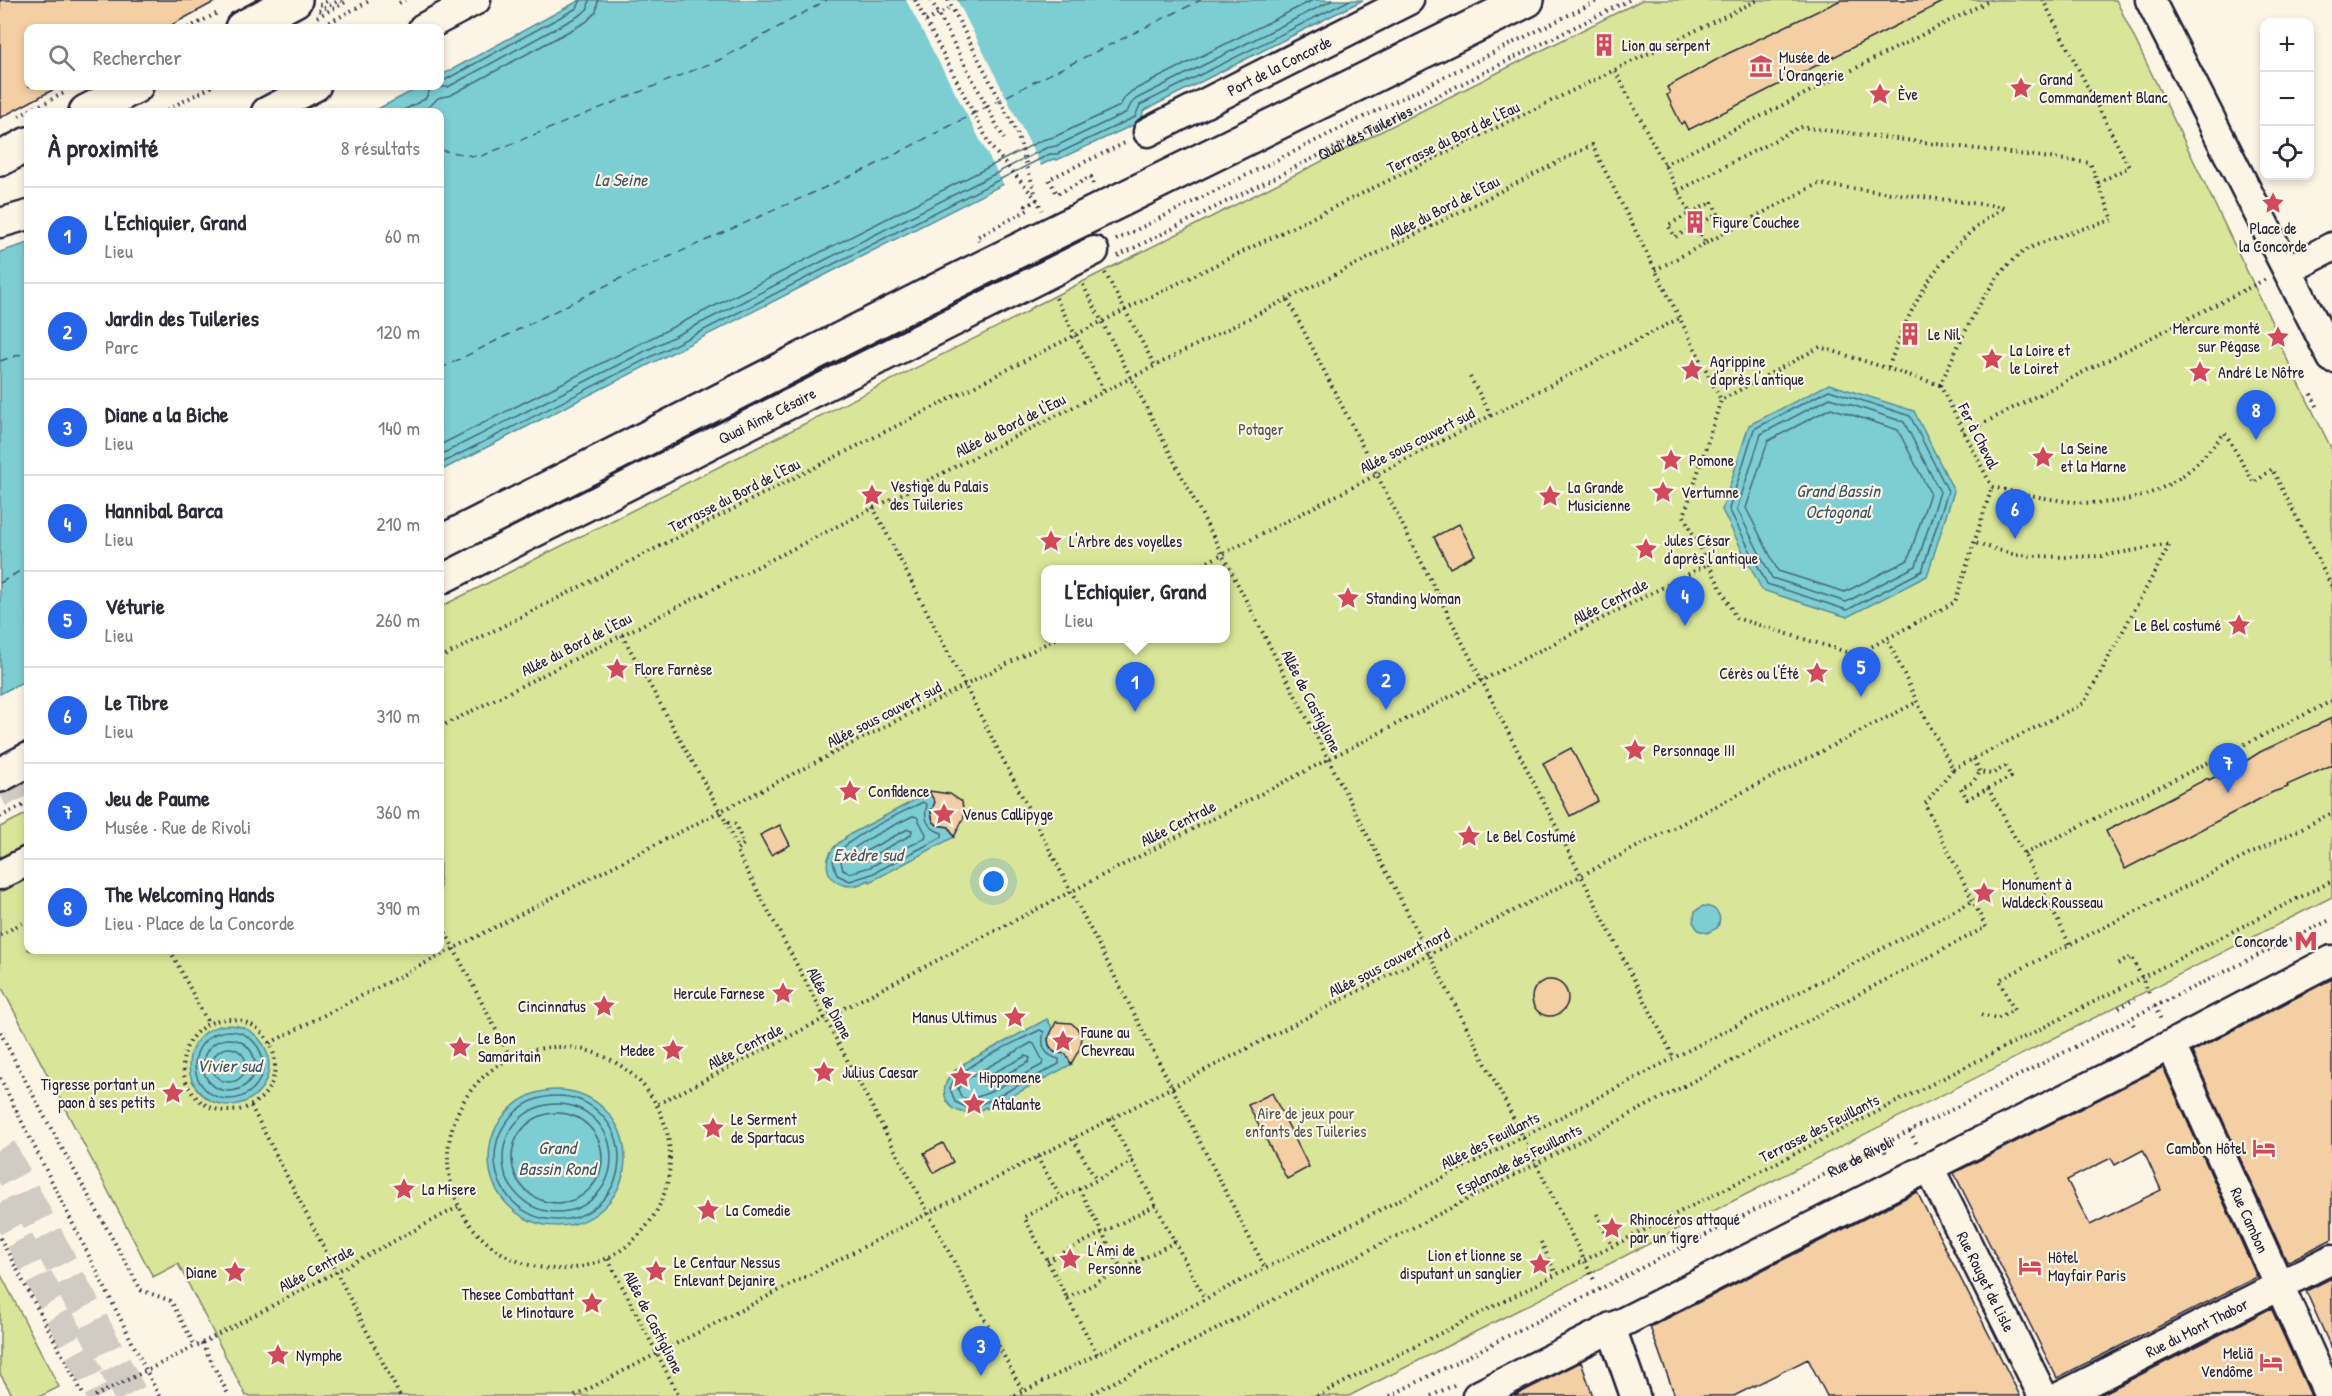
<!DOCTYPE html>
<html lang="fr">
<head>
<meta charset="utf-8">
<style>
  body { margin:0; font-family:"Patrick Hand",sans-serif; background:#f2f2f3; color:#2b2b33 }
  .controls { position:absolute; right:18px; top:18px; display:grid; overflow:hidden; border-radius:12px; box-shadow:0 3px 9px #0003 }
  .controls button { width:54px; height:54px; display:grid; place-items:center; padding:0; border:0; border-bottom:2px solid #e1e1e2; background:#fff; color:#2b2b33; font:30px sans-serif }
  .you { position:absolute; left:994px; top:882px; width:21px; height:21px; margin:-15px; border:4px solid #fff; border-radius:50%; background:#1a73e8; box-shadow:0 0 0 9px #1a73e833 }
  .badge { display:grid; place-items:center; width:39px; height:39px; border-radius:50%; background:#2563eb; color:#fff; font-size:20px; font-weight:700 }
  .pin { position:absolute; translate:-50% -50px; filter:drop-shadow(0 2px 3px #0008) }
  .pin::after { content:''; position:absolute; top:32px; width:21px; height:18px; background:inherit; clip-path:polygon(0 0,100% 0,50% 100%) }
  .popup { position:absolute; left:1041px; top:565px; width:189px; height:78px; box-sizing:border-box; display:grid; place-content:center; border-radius:12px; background:#fff; filter:drop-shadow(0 2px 4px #0005); font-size:20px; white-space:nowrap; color:#7c7c81 }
  .popup b { font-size:22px; color:#2b2b33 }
  .popup::after { content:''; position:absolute; left:50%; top:100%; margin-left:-12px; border:12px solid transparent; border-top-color:#fff }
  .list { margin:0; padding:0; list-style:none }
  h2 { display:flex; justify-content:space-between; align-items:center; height:78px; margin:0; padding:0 24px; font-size:26px }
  h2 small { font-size:20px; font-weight:400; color:#7c7c81 }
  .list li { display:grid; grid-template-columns:39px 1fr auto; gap:18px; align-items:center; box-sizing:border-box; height:96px; padding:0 24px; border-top:2px solid #e1e1e2 }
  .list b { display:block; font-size:22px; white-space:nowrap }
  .list p { margin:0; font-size:20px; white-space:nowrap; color:#7c7c81 }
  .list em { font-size:20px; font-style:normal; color:#7c7c81 }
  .icon { flex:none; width:33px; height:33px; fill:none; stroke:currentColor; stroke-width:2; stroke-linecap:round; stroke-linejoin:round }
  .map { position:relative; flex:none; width:2332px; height:1396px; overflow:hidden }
  .search { position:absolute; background:#fff; box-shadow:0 3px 9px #0003; left:24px; top:24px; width:420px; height:66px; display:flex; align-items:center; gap:15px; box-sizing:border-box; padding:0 21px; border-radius:12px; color:#7c7c81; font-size:22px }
  .panel { position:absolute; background:#fff; box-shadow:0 3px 9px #0003; left:24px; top:108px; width:420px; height:846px; border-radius:12px }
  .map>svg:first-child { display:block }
  .green { fill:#d9e699; stroke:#7e846a; stroke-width:1.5; fill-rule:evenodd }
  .water { fill:#7cced3; stroke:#588996; stroke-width:1.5 }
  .pier { fill:#fcf5e5 }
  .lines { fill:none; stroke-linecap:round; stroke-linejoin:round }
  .shore { stroke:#466778; stroke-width:1.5 }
  .ferry { stroke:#3d5669; stroke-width:1.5; stroke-dasharray:8 6; stroke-linecap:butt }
  .building { fill:#f4cfa4; stroke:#22223b; stroke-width:1.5; fill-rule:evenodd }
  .minor-tunnel { stroke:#d0cbc3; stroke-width:28; stroke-dasharray:28 14; stroke-linecap:butt }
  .major-tunnel { stroke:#d0cbc3; stroke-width:33; stroke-dasharray:33 16; stroke-linecap:butt }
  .minor-casing { stroke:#22223b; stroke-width:33 }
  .major-casing { stroke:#22223b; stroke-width:38 }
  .path { stroke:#22223b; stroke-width:4; stroke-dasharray:1.5 4.5; stroke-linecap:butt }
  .minor { stroke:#fcf5e5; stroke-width:28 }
  .major { stroke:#fcf5e5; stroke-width:33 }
  .path-bridge { stroke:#22223b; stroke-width:4; stroke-dasharray:1.5 4.5; stroke-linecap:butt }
  .labels { text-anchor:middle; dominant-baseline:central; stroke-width:4.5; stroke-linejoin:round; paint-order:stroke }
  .poi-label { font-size:16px; fill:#22223b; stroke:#fcf5e5; text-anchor:start }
  .street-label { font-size:16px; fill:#22223b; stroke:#fcf5e5 }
  .park-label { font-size:16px; fill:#505352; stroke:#fcf5e5 }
  .water-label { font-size:18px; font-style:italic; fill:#3d5669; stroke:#fcf5e5 }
</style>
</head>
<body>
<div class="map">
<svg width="2332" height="1396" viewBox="0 0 2332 1396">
  <rect width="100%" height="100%" fill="#fcf5e5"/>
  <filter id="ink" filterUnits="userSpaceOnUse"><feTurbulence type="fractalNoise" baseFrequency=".0167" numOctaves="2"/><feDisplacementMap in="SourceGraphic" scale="12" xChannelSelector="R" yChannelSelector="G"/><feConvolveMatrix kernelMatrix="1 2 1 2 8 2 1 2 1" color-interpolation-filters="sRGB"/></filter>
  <g filter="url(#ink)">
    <path class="green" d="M1642 0H2116L2276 331 2272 334 2277 344 2279 343 2332 450V897L1349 1396H246L178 1264 153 1277 0 984V827L28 813V950H440V607L1029 311V309L1094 276ZM1045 570H1225V638H1045Z
      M0 1273 59 1387 41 1396H13L0 1374Z"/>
    <path class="water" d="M580 0H1363L1143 111 1142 121 1057 160 1053 159 440 471V112H372L422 86H440V76Z
      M28 243V679L0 694V252Z
      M1829 384 1914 411 1954 491 1927 576 1847 617 1762 590 1722 510 1749 425Z
      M930 792 936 804 931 812 933 821 939 826 948 825 954 837 870 882 869 880C832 901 809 859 846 838L845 837Z
      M1703 906C1716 906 1724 916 1717 928L1707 933 1698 930 1693 922 1695 911Z
      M1047 1019 1054 1031 1048 1039 1050 1048 1057 1053 1065 1052 1072 1064 987 1109 986 1107C949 1128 926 1084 964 1065L963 1064Z
      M189 1065a40 40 0 1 1 80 0a40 40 0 1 1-80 0Z
      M489 1158a68 68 0 1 1 136 0a68 68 0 1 1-136 0Z"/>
    <path class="pier" d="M906 0H957L1042 168 1005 187Z"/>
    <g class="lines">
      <path class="shore" d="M440 81 445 80 577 8 581 0
        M400 112 425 99 432 87H448L582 14 588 8 589 0
        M419 112 430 106 438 98 451 95 586 22 596 12 598 0
        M1829 390 1910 416 1948 491 1922 571 1847 610 1767 584 1729 509 1754 429Z
        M1830 398 1904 422 1940 492 1916 566 1846 602 1772 578 1737 509 1761 434Z
        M1831 408 1898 430 1930 493 1908 560 1845 592 1778 571 1746 508 1768 441Z
        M440 445 1042 140 1054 137 1120 106 1125 97 1132 91 1313 0
        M440 455 1046 148 1056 146 1127 112 1131 104 1136 99 1333 0
        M440 464 1050 154H1057L1135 117 1140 105 1350 0
        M923 802 927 805C923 819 927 828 942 833V837L872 874 850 881 837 875 833 861C838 841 903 812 923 802Z
        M913 816 917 817 926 834 925 838 870 867 850 873 843 870 841 862C846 847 897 824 913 816Z
        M908 829 912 830 911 835 868 858 862 857 864 852Z
        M1040 1030 1044 1032C1040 1046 1045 1056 1059 1059V1064L989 1101 968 1108 955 1102 950 1088C955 1068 1020 1040 1040 1030Z
        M195 1065a34 34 0 1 1 68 0a34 34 0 1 1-68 0Z
        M203 1065a26 26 0 1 1 52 0a26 26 0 1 1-52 0Z
        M1031 1043 1034 1044 1043 1061 1042 1065 988 1093 969 1100 961 1097 958 1089 963 1081Z
        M212 1065a17 17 0 1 1 34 0a17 17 0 1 1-34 0Z
        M1026 1056 1030 1058 1029 1062 985 1085 980 1083 981 1079Z
        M495 1158a62 62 0 1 1 124 0a62 62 0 1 1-124 0Z
        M503 1158a54 54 0 1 1 108 0a54 54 0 1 1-108 0Z
        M512 1158a45 45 0 1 1 90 0a45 45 0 1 1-90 0Z"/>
      <path class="ferry" d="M372 112H373
        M440 150 479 157 719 60 827 0
        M0 361 28 352
        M440 369 619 279 871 167 1034 82 1201 0
        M0 583 28 566"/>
    </g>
    <path class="building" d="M0 0H218L166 28H28V86H60L0 118Z
      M1841 0H1947L1688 130 1684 122 1681 124 1667 95 1670 93 1667 87 1727 54Z
      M1459 524 1475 555 1450 568 1434 537Z
      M2332 718V765L2287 785 2288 787 2273 792 2125 869 2106 831 2208 778 2209 780 2246 761 2260 752Z
      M1571 748 1598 801 1570 816 1543 763Z
      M929 791 950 794 962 802 964 817 954 837 949 827 937 825 933 821 931 812 935 802Z
      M780 825 790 845 771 855 760 835Z
      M2332 979V1239L2287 1262 2192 1052Z
      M1532 998a18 18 0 1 1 36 0a18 18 0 1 1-36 0Z
      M1056 1022 1071 1023 1077 1028 1082 1038 1080 1048 1071 1064 1066 1054 1054 1052 1049 1045 1048 1039Z
      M2163 1067 2257 1277 2057 1378 1954 1173ZM2143 1150 2161 1190 2090 1225 2067 1180 2111 1158 2115 1165Z
      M1272 1093 1309 1167 1287 1179 1248 1105Z
      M943 1143 953 1162 934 1173 924 1153Z
      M1917 1192 2020 1396H1827L1808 1359 1734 1396H1675L1650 1327Z
      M2332 1278V1350L2306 1291Z
      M2271 1308 2311 1396H2098L2235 1327Z
      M1581 1362 1593 1396H1514Z"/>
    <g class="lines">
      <path class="minor-tunnel" d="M0 794 28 780
        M0 1203 101 1396"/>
      <path class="major-tunnel" d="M0 1149 131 1396"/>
      <g class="minor-casing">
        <g id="minor">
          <path d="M2150 0 2332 358"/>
          <path d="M423 28 476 0"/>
          <path d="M266 112 316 86"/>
          <path id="s3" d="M1148 132 1409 0"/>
          <path d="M0 223 28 215"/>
          <path d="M2288 270 2332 247"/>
          <path id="s4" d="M440 580 1094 251"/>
          <path d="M0 875 28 861"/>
          <path id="s5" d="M2171 1045 2329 1396"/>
          <path id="s6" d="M1929 1167 2043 1396"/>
          <path d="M1611 1327 1635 1396"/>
          <path d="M1477 1396 2149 1056 2332 960"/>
          <path id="s7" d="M2061 1396 2332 1259"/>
        </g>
      </g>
      <g class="major-casing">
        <path id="major" d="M242 28 295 0
          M86 112 136 86
          M0 159 28 144
          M440 543 950 284 1527 0
          M0 775 28 760"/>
      </g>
      <g class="path">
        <path d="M931 0 1004 139"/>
        <path d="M399 3 405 0"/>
        <path d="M320 5 329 0"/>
        <path d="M319 11 338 1H345"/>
        <path d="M317 17 348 1"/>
        <path d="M926 21 952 7"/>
        <path d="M188 28 220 12"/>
        <path d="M319 28 371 0"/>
        <path d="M1615 71 1690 213"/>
        <path d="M162 112 213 86"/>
        <path d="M197 112 203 109"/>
        <path d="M19 116 66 92"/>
        <path d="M1664 165 1991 0"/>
        <path d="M1093 184 1091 177 1057 194 1049 179 1125 143"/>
        <path d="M1678 191 1800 127 2090 163 2098 183"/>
        <path d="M1712 202 1718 214 1675 237 1668 225Z"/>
        <path d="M1116 240 1599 0"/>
        <path d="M979 241 977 237 1028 210 1026 206 1037 200 1042 210"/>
        <path d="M1706 243 1817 184 2005 207C1942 245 1911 301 1888 369"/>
        <path id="s1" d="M1118 256 1629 0"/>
        <path d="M1655 270 1706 243 1696 226"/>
        <path d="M1105 273 1155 366"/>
        <path d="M1083 285 1507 1105 1594 1280"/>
        <path d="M1056 298 1104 391"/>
        <path d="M1288 300 1674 1058"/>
        <path d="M1470 377 1491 415"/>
        <path d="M1940 385 1820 347 1721 400 1684 516 1736 618 1856 655 1955 602 1992 487"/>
        <path d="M1940 385C1959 345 1990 268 2030 248 2056 236 2085 228 2113 220L2098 183 2129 167 2043 0"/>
        <path d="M1940 385 1992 487"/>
        <path d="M2311 394 2319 410"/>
        <path d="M1964 433 2266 279"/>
        <path d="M1992 487C2057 501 2119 518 2179 478 2196 467 2211 447 2225 433L2254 483 2272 469 2332 587"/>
        <path d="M873 507 1265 1268"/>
        <path d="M1192 570 1680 318"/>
        <path d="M622 635 726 822 735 824 744 844 736 850 1023 1392"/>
        <path d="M440 658 1158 293 1758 0"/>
        <path d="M440 727 1592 145 1721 400"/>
        <path d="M1974 759 1980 772"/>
        <path d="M2006 766 2011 777 1967 799 1961 788 1973 782 1980 772 1992 774Z"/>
        <path d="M1953 769 2084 703 2170 544 2102 556 2063 557 2016 555 1974 543"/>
        <path d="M1988 788 2024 854 2070 945"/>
        <path d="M0 817 28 803"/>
        <path d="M726 822 736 845"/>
        <path d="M2024 854 2332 701"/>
        <path d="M440 922 510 1057"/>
        <path d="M0 935 28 920"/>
        <path d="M170 950 208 1023"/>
        <path d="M2118 964 2132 957 2150 995"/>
        <path d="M2155 1006 2162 1022"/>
        <path d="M2119 1008 2135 999"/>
        <path d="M1981 1015 1997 1019 2014 1010 1999 980 2332 813"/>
        <circle cx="229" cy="1065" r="46"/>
        <path d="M2133 1024 2136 1029"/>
        <path d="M0 1032 43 1114 141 1290 171 1301 195 1346"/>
        <path d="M270 1043 1057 638"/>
        <circle cx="559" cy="1158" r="111"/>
        <path d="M0 1078 159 1396"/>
        <path d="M658 1104 1708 564"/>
        <path d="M251 1106 400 1396"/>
        <path d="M1110 1119 1205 1299"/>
        <path d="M1910 1131 1917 1145"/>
        <path d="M1073 1139 1096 1180"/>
        <path d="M1885 1151 1887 1156"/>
        <path d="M1037 1157 1061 1198"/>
        <path d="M1079 1189 1122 1270"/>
        <path d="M1597 1214 1612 1246"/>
        <path d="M0 1238 84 1396"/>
        <path d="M1541 1242 1556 1274"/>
        <path d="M608 1259 679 1396"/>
        <path d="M1047 1261 1156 1205"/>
        <path d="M1067 1298 1175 1242"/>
        <path d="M202 1343 229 1396"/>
        <path d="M1097 1354 1024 1217 1134 1161"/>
        <path d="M95 1396 202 1343 458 1207"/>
        <path d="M575 1396 1917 702"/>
        <path d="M1015 1396 1523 1137 1973 901"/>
        <path d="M1087 1396 1536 1164 1986 927 1925 804 1953 769 1917 702 1887 638"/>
        <path d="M1317 1396 2332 881"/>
        <path id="s2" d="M1390 1396 2155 1006 2332 919"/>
        <path d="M1431 1396 1454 1385"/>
      </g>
      <use href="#minor" class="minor"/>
      <use href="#major" class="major"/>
      <path class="path-bridge" d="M915 0 991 147 1037 200
        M948 0 1017 133 1036 196"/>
    </g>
  </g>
  <defs>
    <g id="building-bare" transform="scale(1.8)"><path d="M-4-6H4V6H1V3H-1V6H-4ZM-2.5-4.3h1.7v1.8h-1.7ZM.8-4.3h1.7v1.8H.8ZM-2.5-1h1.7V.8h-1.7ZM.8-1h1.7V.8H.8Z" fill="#d1495b" stroke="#fcf5e5" stroke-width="2.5" paint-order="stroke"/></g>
    <g id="museum-bare" transform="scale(1.8)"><path d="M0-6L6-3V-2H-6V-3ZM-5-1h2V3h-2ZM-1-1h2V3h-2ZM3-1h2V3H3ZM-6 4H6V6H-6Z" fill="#d1495b" stroke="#fcf5e5" stroke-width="2.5" paint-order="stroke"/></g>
    <g id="sight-bare" transform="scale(1.8)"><path d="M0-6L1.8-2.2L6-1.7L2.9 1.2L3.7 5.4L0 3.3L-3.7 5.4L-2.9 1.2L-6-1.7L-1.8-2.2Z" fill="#d1495b" stroke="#fcf5e5" stroke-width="2.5" paint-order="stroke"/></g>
    <g id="metro-bare" transform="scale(1.8)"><path d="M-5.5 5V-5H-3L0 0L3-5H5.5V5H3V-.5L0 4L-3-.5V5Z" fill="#d1495b" stroke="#fcf5e5" stroke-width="2.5" paint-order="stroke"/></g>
    <g id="hotel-bare" transform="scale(1.8)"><path d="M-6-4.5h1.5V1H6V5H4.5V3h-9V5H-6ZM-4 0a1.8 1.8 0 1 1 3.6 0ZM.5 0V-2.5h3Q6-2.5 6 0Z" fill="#d1495b" stroke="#fcf5e5" stroke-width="2.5" paint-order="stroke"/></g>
  </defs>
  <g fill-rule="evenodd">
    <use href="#building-bare" x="1604" y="45"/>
    <use href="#museum-bare" x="1761" y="66"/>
    <use href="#sight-bare" x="2021" y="88"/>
    <use href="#sight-bare" x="1880" y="94"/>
    <use href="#sight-bare" x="2273" y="203"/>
    <use href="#building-bare" x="1695" y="222"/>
    <use href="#building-bare" x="1910" y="334"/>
    <use href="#sight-bare" x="2278" y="337"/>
    <use href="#sight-bare" x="1992" y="359"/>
    <use href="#sight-bare" x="1692" y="370"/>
    <use href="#sight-bare" x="2200" y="372"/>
    <use href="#sight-bare" x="2043" y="457"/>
    <use href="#sight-bare" x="1671" y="460"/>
    <use href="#sight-bare" x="1663" y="492"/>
    <use href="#sight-bare" x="872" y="495"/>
    <use href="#sight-bare" x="1550" y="496"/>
    <use href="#sight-bare" x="1051" y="541"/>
    <use href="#sight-bare" x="1646" y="549"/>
    <use href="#sight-bare" x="1348" y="598"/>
    <use href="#sight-bare" x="2239" y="625"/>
    <use href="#sight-bare" x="617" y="669"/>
    <use href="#sight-bare" x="1817" y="673"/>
    <use href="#sight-bare" x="1635" y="750"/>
    <use href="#sight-bare" x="850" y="791"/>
    <use href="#sight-bare" x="944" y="814"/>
    <use href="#sight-bare" x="1469" y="836"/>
    <use href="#sight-bare" x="1984" y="893"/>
    <use href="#metro-bare" x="2306" y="941"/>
    <use href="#sight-bare" x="783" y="993"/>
    <use href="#sight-bare" x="604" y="1006"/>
    <use href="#sight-bare" x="1015" y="1017"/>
    <use href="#sight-bare" x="1063" y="1041"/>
    <use href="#sight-bare" x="460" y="1047"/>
    <use href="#sight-bare" x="673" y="1050"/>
    <use href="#sight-bare" x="824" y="1072"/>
    <use href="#sight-bare" x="961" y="1077"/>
    <use href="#sight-bare" x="173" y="1093"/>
    <use href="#sight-bare" x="974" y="1104"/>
    <use href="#sight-bare" x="713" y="1128"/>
    <use href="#hotel-bare" x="2264" y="1148"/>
    <use href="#sight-bare" x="404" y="1189"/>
    <use href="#sight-bare" x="708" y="1210"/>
    <use href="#sight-bare" x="1612" y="1228"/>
    <use href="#sight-bare" x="1070" y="1259"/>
    <use href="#sight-bare" x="1540" y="1264"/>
    <use href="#hotel-bare" x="2030" y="1266"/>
    <use href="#sight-bare" x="656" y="1271"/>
    <use href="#sight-bare" x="235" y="1272"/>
    <use href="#sight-bare" x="592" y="1303"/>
    <use href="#sight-bare" x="278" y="1355"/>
    <use href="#hotel-bare" x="2271" y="1362"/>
  </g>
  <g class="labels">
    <g class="poi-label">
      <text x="1622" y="45">Lion au serpent</text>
      <text x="1779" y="57">Musée de<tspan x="1779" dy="18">l'Orangerie</tspan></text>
      <text x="2039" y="79">Grand<tspan x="2039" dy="18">Commandement Blanc</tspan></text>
      <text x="1898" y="94">Ève</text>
      <text x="1713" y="222">Figure Couchee</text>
      <text x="2273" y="228" text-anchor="middle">Place de<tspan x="2273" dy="18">la Concorde</tspan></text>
      <text x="2260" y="328" text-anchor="end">Mercure monté<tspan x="2260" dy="18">sur Pégase</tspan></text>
      <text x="1928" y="334">Le Nil</text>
      <text x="2010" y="350">La Loire et<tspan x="2010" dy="18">le Loiret</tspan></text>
      <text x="1710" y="361">Agrippine<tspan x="1710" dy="18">d'après l'antique</tspan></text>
      <text x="2218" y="372">André Le Nôtre</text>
      <text x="2061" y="448">La Seine<tspan x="2061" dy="18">et la Marne</tspan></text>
      <text x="1689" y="460">Pomone</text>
      <text x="890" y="486">Vestige du Palais<tspan x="890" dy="18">des Tuileries</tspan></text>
      <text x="1568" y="487">La Grande<tspan x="1568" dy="18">Musicienne</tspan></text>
      <text x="1681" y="492">Vertumne</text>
      <text x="1664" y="540">Jules César<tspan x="1664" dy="18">d'après l'antique</tspan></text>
      <text x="1069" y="541">L'Arbre des voyelles</text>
      <text x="1366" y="598">Standing Woman</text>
      <text x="2221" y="625" text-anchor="end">Le Bel costumé</text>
      <text x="635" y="669">Flore Farnèse</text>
      <text x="1799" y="673" text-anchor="end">Cérès ou l'Été</text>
      <text x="1653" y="750">Personnage III</text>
      <text x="868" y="791">Confidence</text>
      <text x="962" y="814">Venus Callipyge</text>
      <text x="1487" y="836">Le Bel Costumé</text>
      <text x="2002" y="884">Monument à<tspan x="2002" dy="18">Waldeck Rousseau</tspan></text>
      <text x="2288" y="941" text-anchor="end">Concorde</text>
      <text x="765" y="993" text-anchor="end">Hercule Farnese</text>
      <text x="586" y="1006" text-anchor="end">Cincinnatus</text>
      <text x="997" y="1017" text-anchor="end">Manus Ultimus</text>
      <text x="1081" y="1032">Faune au<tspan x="1081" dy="18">Chevreau</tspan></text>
      <text x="478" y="1038">Le Bon<tspan x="478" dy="18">Samaritain</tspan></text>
      <text x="655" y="1050" text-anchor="end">Medee</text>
      <text x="842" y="1072">Julius Caesar</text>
      <text x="979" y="1077">Hippomene</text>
      <text x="155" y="1084" text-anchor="end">Tigresse portant un<tspan x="155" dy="18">paon à ses petits</tspan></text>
      <text x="992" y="1104">Atalante</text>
      <text x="731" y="1119">Le Serment<tspan x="731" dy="18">de Spartacus</tspan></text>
      <text x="2246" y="1148" text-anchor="end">Cambon Hôtel</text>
      <text x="422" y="1189">La Misere</text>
      <text x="726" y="1210">La Comedie</text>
      <text x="1630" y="1219">Rhinocéros attaqué<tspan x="1630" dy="18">par un tigre</tspan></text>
      <text x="1088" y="1250">L'Ami de<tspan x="1088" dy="18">Personne</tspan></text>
      <text x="1522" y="1255" text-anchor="end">Lion et lionne se<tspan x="1522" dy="18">disputant un sanglier</tspan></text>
      <text x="2048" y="1257">Hôtel<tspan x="2048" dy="18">Mayfair Paris</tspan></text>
      <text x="674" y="1262">Le Centaur Nessus<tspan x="674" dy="18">Enlevant Dejanire</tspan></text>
      <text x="217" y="1272" text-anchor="end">Diane</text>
      <text x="574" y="1294" text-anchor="end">Thesee Combattant<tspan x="574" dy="18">le Minotaure</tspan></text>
      <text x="2253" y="1353" text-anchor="end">Meliã<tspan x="2253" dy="18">Vendôme</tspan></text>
      <text x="296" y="1355">Nymphe</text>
    </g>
    <g class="street-label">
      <text stroke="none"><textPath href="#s3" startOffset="147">Port de la Concorde</textPath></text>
      <text stroke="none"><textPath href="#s1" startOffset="276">Quai des Tuileries</textPath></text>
      <text transform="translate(1453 137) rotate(-26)">Terrasse du Bord de l'Eau</text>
      <text transform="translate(1444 207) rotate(-27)">Allée du Bord de l'Eau</text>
      <text stroke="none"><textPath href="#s4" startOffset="366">Quai Aimé Césaire</textPath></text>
      <text transform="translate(1010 425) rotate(-27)">Allée du Bord de l'Eau</text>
      <text transform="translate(1979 436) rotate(63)">Fer à Cheval</text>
      <text transform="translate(1417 440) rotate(-27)">Allée sous couvert sud</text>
      <text transform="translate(734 495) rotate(-27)">Terrasse du Bord de l'Eau</text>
      <text transform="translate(1610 601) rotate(-27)">Allée Centrale</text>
      <text transform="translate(576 644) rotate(-27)">Allée du Bord de l'Eau</text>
      <text transform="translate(1312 701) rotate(63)">Allée de Castiglione</text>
      <text transform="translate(884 714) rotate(-27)">Allée sous couvert sud</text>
      <text transform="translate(1178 823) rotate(-27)">Allée Centrale</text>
      <text transform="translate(1389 962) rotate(-27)">Allée sous couvert nord</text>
      <text transform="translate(830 1003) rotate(62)">Allée de Diane</text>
      <text transform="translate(745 1046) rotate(-27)">Allée Centrale</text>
      <text transform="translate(1819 1128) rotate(-27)">Terrasse des Feuillants</text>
      <text transform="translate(1490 1140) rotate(-27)">Allée des Feuillants</text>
      <text stroke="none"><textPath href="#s2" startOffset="528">Rue de Rivoli</textPath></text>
      <text transform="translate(1519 1159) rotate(-27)">Esplanade des Feuillants</text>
      <text stroke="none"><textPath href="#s5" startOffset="192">Rue Cambon</textPath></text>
      <text transform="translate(316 1268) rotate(-28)">Allée Centrale</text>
      <text stroke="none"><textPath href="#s6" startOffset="128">Rue Rouget de Lisle</textPath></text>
      <text transform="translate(654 1322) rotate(63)">Allée de Castiglione</text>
      <text stroke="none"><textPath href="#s7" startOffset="152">Rue du Mont Thabor</textPath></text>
    </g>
    <g class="park-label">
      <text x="1261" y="429">Potager</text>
      <text x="1306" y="1113">Aire de jeux pour<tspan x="1306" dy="18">enfants des Tuileries</tspan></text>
    </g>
    <g class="water-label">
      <text x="621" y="179">La Seine</text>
      <text x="1838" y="490">Grand Bassin<tspan x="1838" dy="21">Octogonal</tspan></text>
      <text x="868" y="854">Exèdre sud</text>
      <text x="229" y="1065">Vivier sud</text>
      <text x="557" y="1147">Grand<tspan x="557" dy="21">Bassin Rond</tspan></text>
    </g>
  </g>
</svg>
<div class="controls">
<button>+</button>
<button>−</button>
<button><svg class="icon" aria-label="locate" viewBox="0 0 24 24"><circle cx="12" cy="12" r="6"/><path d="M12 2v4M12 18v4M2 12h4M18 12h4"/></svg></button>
</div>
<div class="you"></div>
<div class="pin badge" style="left:1135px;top:712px">1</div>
<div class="popup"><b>L'Echiquier, Grand</b>Lieu</div>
<div class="pin badge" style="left:1386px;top:710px">2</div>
<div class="pin badge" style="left:981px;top:1376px">3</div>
<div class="pin badge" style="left:1685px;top:626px">4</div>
<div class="pin badge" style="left:1861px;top:697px">5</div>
<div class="pin badge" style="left:2015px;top:539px">6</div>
<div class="pin badge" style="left:2228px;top:793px">7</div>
<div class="pin badge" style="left:2256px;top:440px">8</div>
<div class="search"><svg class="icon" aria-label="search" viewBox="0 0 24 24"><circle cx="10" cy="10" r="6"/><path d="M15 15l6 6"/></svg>Rechercher</div>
<section class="panel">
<h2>À proximité<small>8 résultats</small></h2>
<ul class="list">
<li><span class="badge">1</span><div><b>L'Echiquier, Grand</b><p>Lieu</p></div><em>60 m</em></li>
<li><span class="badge">2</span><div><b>Jardin des Tuileries</b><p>Parc</p></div><em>120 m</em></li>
<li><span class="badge">3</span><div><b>Diane a la Biche</b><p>Lieu</p></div><em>140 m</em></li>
<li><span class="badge">4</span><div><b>Hannibal Barca</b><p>Lieu</p></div><em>210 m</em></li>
<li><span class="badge">5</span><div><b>Véturie</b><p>Lieu</p></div><em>260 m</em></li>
<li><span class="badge">6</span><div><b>Le Tibre</b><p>Lieu</p></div><em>310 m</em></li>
<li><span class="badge">7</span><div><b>Jeu de Paume</b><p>Musée · Rue de Rivoli</p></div><em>360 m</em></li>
<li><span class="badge">8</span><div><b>The Welcoming Hands</b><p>Lieu · Place de la Concorde</p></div><em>390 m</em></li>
</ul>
</section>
</div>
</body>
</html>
